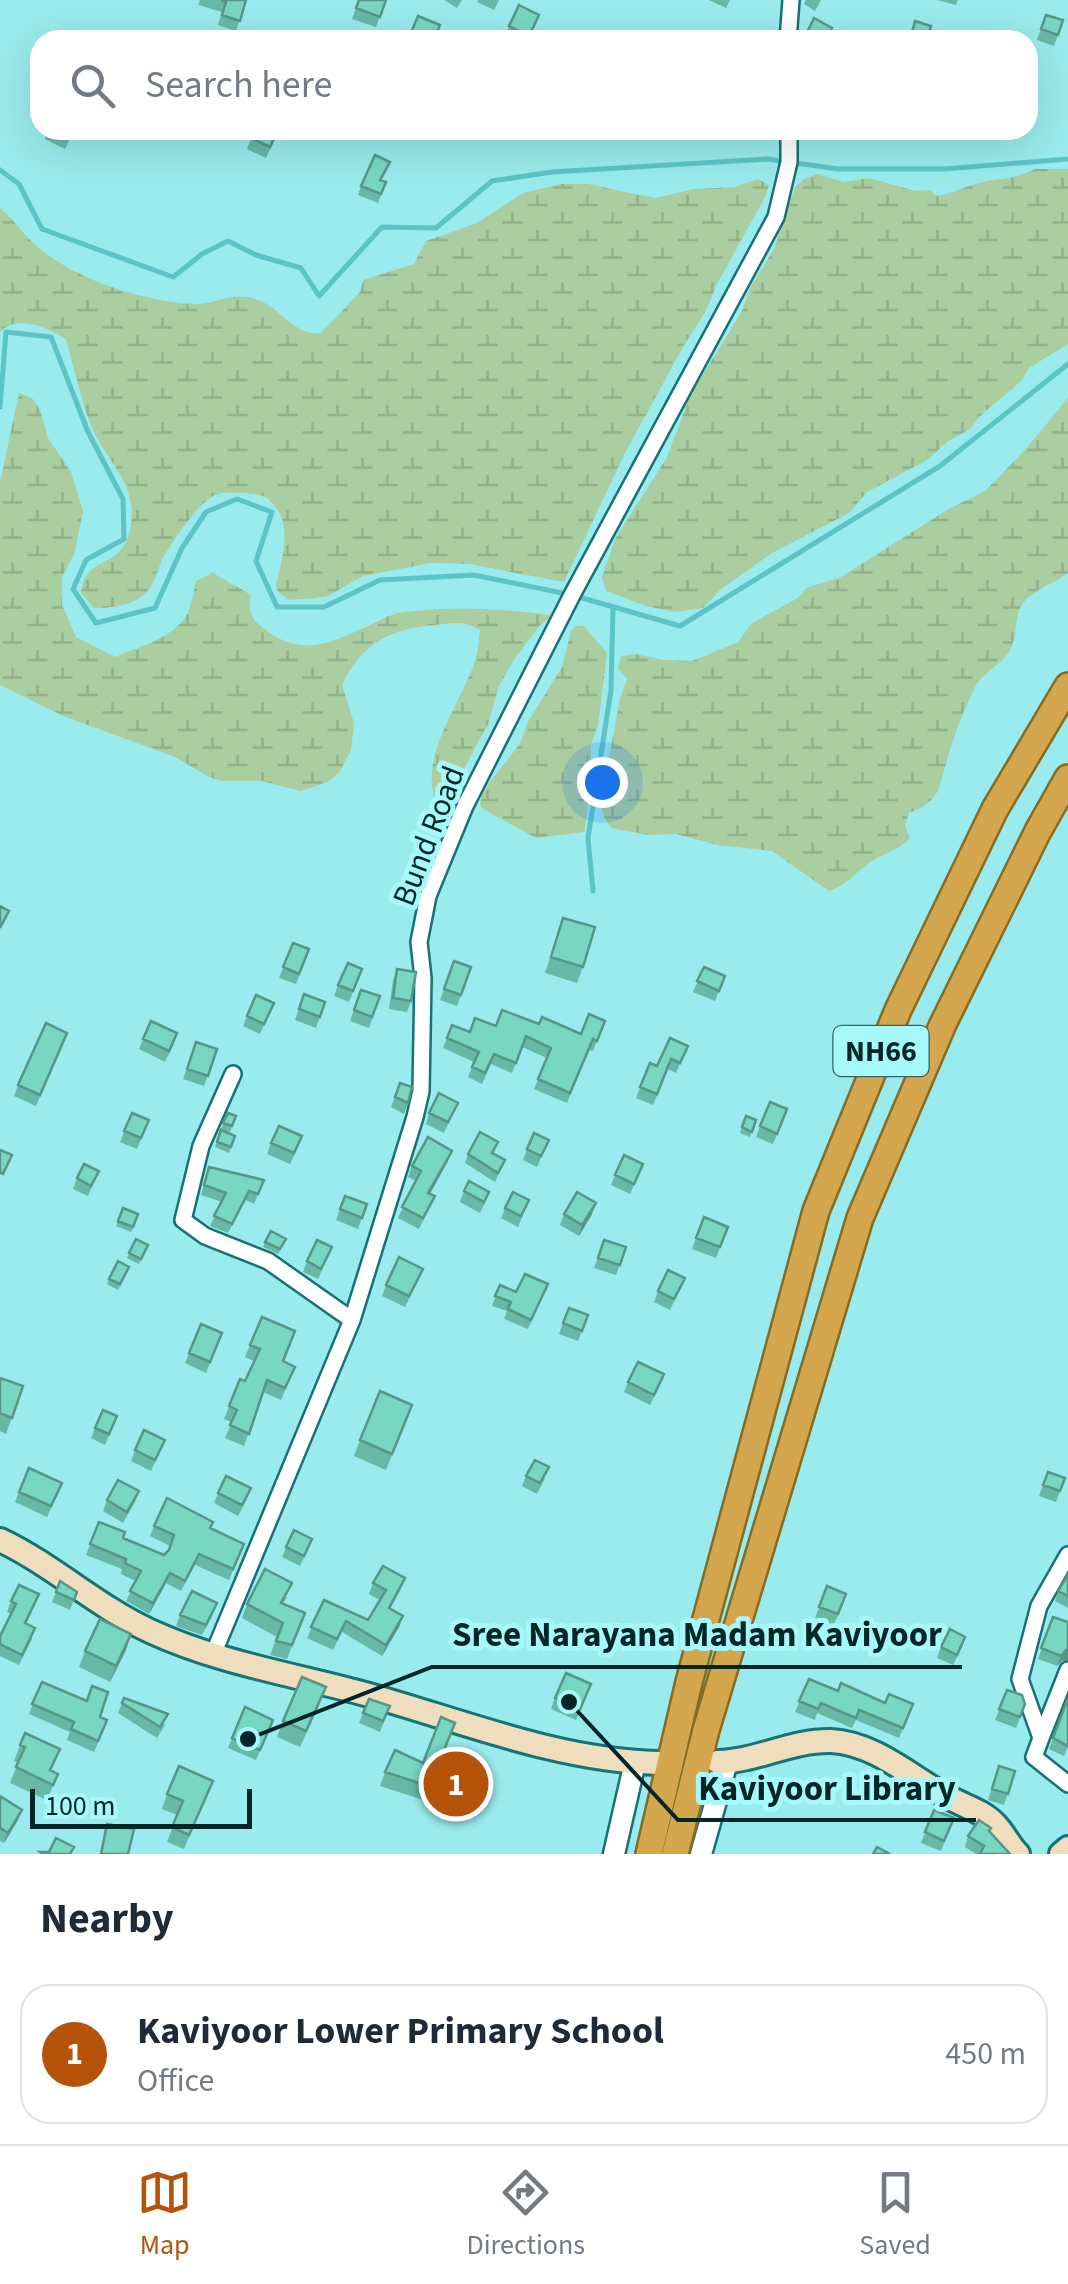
<!DOCTYPE html>
<html lang="en">
<head>
<meta charset="utf-8">
<style>
  body { margin:0; font-family:"Source Sans 3",sans-serif; background:#f6f6f7; color:#1f2937 }
  .scale { position:absolute; left:30px; bottom:25px; width:222px; box-sizing:border-box; padding-left:10px; border:5px solid #022627; border-top:0; font-size:28px; line-height:35px; white-space:nowrap; color:#022627; -webkit-text-stroke:8px #a6f8fa; paint-order:stroke }
  .you { position:absolute; left:602px; top:782px; width:35px; height:35px; margin:-25px; border:8px solid #fff; border-radius:50%; background:#1a73e8; box-shadow:0 0 0 15px #1a73e833 }
  .badge { display:grid; place-items:center; width:65px; height:65px; border-radius:50%; background:#b45309; color:#fff; font-size:32px; font-weight:700 }
  .pin { position:absolute; translate:-50% -50%; border:5px solid #fff; box-shadow:0 2px 10px #0006 }
  .list { margin:0; padding:0; list-style:none }
  h2 { display:flex; justify-content:space-between; align-items:center; height:130px; margin:0; padding:0 40px; font-size:42px }
  h2 small { font-size:32px; font-weight:400; color:#747a83 }
  .list li { display:grid; grid-template-columns:65px 1fr auto; gap:30px; align-items:center; box-sizing:border-box; height:140px; margin:0 20px 20px; padding:0 20px; border:2px solid #e0e1e3; border-radius:30px }
  .list b { display:block; font-size:38px; white-space:nowrap }
  .list p { margin:0; font-size:32px; white-space:nowrap; color:#747a83 }
  .list em { font-size:32px; font-style:normal; color:#747a83 }
  .icon { flex:none; width:55px; height:55px; fill:none; stroke:currentColor; stroke-width:2; stroke-linecap:round; stroke-linejoin:round }
  .map { position:relative; flex:none; width:1068px; height:1854px; overflow:hidden }
  .search { position:absolute; background:#fff; box-shadow:0 10px 40px #0002; left:30px; right:30px; top:30px; height:110px; display:flex; align-items:center; gap:25px; box-sizing:border-box; padding:0 35px; border-radius:30px; color:#747a83; font-size:38px }
  .sheet { height:290px; background:#fff }
  nav { display:flex; justify-content:space-around; align-items:center; box-sizing:border-box; height:140px; border-top:2px solid #e0e1e3; background:#fff; font-size:28px; color:#747a83 }
  nav a { display:grid; justify-items:center; gap:5px }
  nav .on { color:#b45309 }
  .map>svg:first-child { display:block }
  .wetland { fill:url(#wetland-marsh) }
  .lines { fill:none; stroke-linecap:round; stroke-linejoin:round }
  .stream { stroke:#5ec3c6; stroke-width:5 }
  .minor-casing { stroke:#177275; stroke-width:20 }
  .tertiary-casing { stroke:#177275; stroke-width:25 }
  .secondary-casing { stroke:#177275; stroke-width:28 }
  .trunk-casing { stroke:#846c24; stroke-width:30 }
  .minor { stroke:#fff; stroke-width:15 }
  .tertiary { stroke:#fff; stroke-width:20 }
  .secondary { stroke:#efdebd; stroke-width:22 }
  .trunk { stroke:#d4a74e; stroke-width:25 }
  .wall { fill:#68b8a7 }
  .shaded-wall { fill:#559688 }
  .building { fill:#79d6c2; stroke:#559688; stroke-width:2.5 }
  .labels { text-anchor:middle; dominant-baseline:central; stroke-width:10; stroke-linejoin:round; paint-order:stroke }
  .shield { fill:#a6f8fa; stroke:#336566; stroke-width:2.5 }
  .shield-label { font-size:30px; font-weight:bold; fill:#022627 }
  .street-label { font-size:32px; fill:#022627; stroke:#a6f8fa }
  .leader { fill:none; stroke:#022627; stroke-width:4 }
  .callout-dot { fill:#022627; stroke:#a6f8fa; stroke-width:4 }
  .callout-label { font-size:35px; text-anchor:middle; font-weight:bold; fill:#022627; stroke:#a6f8fa; stroke-width:10; stroke-linejoin:round; paint-order:stroke }
</style>
</head>
<body>
<div class="map">
<svg width="1068" height="1854" viewBox="0 0 1068 1854">
  <defs>
    <pattern id="wetland-marsh" width="20" height="14" patternUnits="userSpaceOnUse" patternTransform="scale(2.5)"><rect width="20" height="14" fill="#abcea1"/><path d="M1 5h8M5 5V1M11 12h8M15 12V8" fill="none" stroke="#92b18b"/></pattern>
  </defs>
  <rect width="100%" height="100%" fill="#99ebed"/>
  <path class="wetland" d="M1035 169H1068V344L1029 368 1022 380 979 417 970 429 947 442 927 460 867 492 849 513 772 553 721 589 703 608 675 612 646 606 606 591 602 577 616 537 666 459 691 394 741 313 751 286 773 251 795 187 804 179 817 174 844 182 869 178 916 191 930 190 937 196C951 194 964 187 978 183 1001 177 1010 181 1035 169Z
    M758 179 769 185 765 197 716 286 706 311 684 345 625 453 564 582 469 564 431 563 363 576 326 597 289 600 278 592 276 585C282 558 295 520 268 499 260 493 248 493 238 493 231 492 222 492 215 495 199 502 170 544 162 560 157 571 155 585 145 594 131 606 111 608 94 608L81 593C85 556 118 568 128 537 144 486 106 464 90 423 80 396 74 367 66 339 49 328 16 314 0 332V208C16 221 27 240 44 252 83 282 146 302 196 304 215 304 233 291 256 299 281 307 293 336 321 333L360 292 363 280 414 264 426 241 477 223 523 193 561 184H588L655 198 694 189 734 187Z
    M19 393 32 398 40 410 48 438 71 472 83 511 75 552 62 577V605L76 637 115 657C136 648 170 639 184 619 191 610 193 593 196 581L213 573 251 595C248 611 250 618 263 628 301 658 329 644 370 625 379 621 389 615 398 613 441 606 511 608 553 616L540 625 513 661 499 686 488 724 449 797 436 802C418 756 461 704 475 661 478 651 479 640 480 630 464 620 452 623 435 625 391 628 361 644 342 685L354 723 351 750 339 773 328 782 301 791 262 781H222L209 777 175 757 63 716 0 685V482Z
    M1068 398V573C1054 584 1034 589 1023 603 1013 617 1018 634 1011 648 1002 666 984 670 975 687 964 709 954 736 947 760 939 787 940 802 909 813L905 825 910 838C899 850 889 851 875 859 858 869 848 885 829 891L772 851 718 845 676 834 648 835 611 828 604 817 601 803 620 698 627 679 618 668 621 656 635 654 664 660 692 661 738 642 752 623 798 598 806 588 841 577 947 510 985 491 1025 450Z
    M576 626H584L607 653 598 725 591 744V790L584 832 536 838 485 810 480 806 482 792 519 745 529 720 562 667 571 631Z"/>
  <g class="lines">
    <path class="stream" d="M0 170 19 184 42 229 173 277 202 254 228 241 256 255 301 268 319 296 382 227 436 228 492 181 552 172 768 159 838 169H944L1068 159
      M0 407 6 332 51 337 88 432 123 499 124 539 86 560 73 589 96 623 155 608 182 548 206 512 237 499 272 512 256 561 277 607H324L380 580 474 575 572 595 680 626 940 466 1068 364
      M593 891 588 838 611 690 613 607"/>
    <g class="minor-casing">
      <path id="minor" d="M788 40 791 0
        M233 1074 201 1146 183 1220 205 1236 268 1261 352 1320
        M1068 1555 1039 1606 1020 1679 1041 1738 1034 1757 1068 1784
        M212 1657 352 1320 415 1117 421 1091 423 978 419 942 428 896 465 806 572 595 776 217 789 162V130
        M1041 1738 1068 1670"/>
    </g>
    <g class="tertiary-casing">
      <path id="tertiary" d="M614 1854 635 1762
        M701 1854 727 1762"/>
    </g>
    <g class="secondary-casing">
      <path id="secondary" d="M0 1540C53 1565 96 1606 150 1631 219 1663 296 1675 369 1695 465 1722 557 1760 658 1763
        M718 1762C757 1761 792 1740 831 1741 875 1743 912 1778 948 1797 964 1806 983 1811 995 1824 1004 1833 1009 1845 1018 1854
        M1061 1854 1068 1848"/>
    </g>
    <g class="trunk-casing">
      <path id="trunk" d="M649 1854 689 1682 816 1211 898 1010 995 809 1068 686
        M675 1854 706 1730 860 1218 943 1024 1038 831 1068 778"/>
    </g>
    <use href="#minor" class="minor"/>
    <use href="#tertiary" class="tertiary"/>
    <use href="#secondary" class="secondary"/>
    <use href="#trunk" class="trunk"/>
  </g>
  <path class="wall" d="M200 0H246L236 31 218 25 222 12 198 5Z
    M359 0H386L376 27 352 19Z
    M444 0H462L457 8Z
    M478 0H499L494 10 477 2Z
    M709 0H730L726 8Z
    M806 0H821L815 11 804 4Z
    M937 0H958L956 5Z
    M539 15 528 40H512L505 37 509 26Z
    M1046 15 1063 20 1054 46 1037 40Z
    M49 130H74L65 149 45 139Z
    M279 130 266 158 247 149 251 138Z
    M401 130H425L424 134Z
    M390 162 382 180 386 182 378 203 358 195 361 186Z
    M563 918 583 967 577 983 545 973Z
    M293 943 309 949 296 984 279 978Z
    M454 961 471 967 457 1006 440 1000Z
    M704 967 725 976 715 1001 693 992Z
    M362 969 349 1002 334 996 338 985Z
    M397 969 411 1001 407 1012 389 1009 393 980Z
    M361 990 380 996 369 1028 350 1021Z
    M304 994 325 1002 316 1028 295 1020Z
    M274 1003 260 1034 243 1026 247 1016Z
    M605 1021 593 1051 589 1050 567 1103 534 1089 547 1058 522 1047 512 1073 491 1064 482 1084 468 1077 474 1062 443 1048 452 1025 470 1032 496 1026 539 1024 581 1034Z
    M143 1039 174 1044 165 1062 139 1049Z
    M196 1042 217 1049 204 1086 183 1079Z
    M63 1043 36 1106 14 1096 18 1085Z
    M688 1046 676 1073 668 1069 653 1105 636 1098 650 1063 657 1066Z
    M400 1083 408 1103 404 1114 391 1107Z
    M458 1103 444 1133 426 1124 429 1113Z
    M787 1109 773 1144 756 1137 760 1126Z
    M132 1113 149 1120 137 1149 120 1142Z
    M228 1113 236 1116 230 1132 221 1129Z
    M746 1116 756 1120 750 1137 740 1133Z
    M221 1130 235 1136 229 1153 215 1147Z
    M549 1140 537 1167 523 1160 527 1149Z
    M271 1143 298 1147 290 1164 267 1154Z
    M468 1154H493L505 1160 495 1182 465 1163Z
    M448 1161 430 1194 435 1196 419 1229 398 1218 416 1181 408 1177 412 1166Z
    M209 1167 264 1180 254 1204 246 1200 228 1233 210 1226 222 1202 201 1195Z
    M99 1171 88 1196 73 1189 77 1178Z
    M639 1174 630 1194 611 1185 615 1175Z
    M464 1191 485 1203 480 1213 460 1202Z
    M345 1196 367 1204 358 1229 336 1220Z
    M529 1200 518 1227 501 1218 505 1208Z
    M123 1208 138 1214 131 1232 116 1226Z
    M564 1214H592L579 1236 560 1225Z
    M728 1227 716 1258 692 1249 696 1238Z
    M136 1239 148 1245 139 1264 127 1258Z
    M604 1240 626 1247 616 1275 594 1268Z
    M265 1242 284 1244 278 1254 263 1247Z
    M332 1247 318 1279 303 1272 307 1261Z
    M127 1272 118 1290 107 1284 109 1279Z
    M685 1278 670 1310 654 1302 658 1291Z
    M419 1279 405 1307 382 1296 386 1285Z
    M500 1285 516 1292 544 1294 528 1329 504 1319 507 1311 492 1306Z
    M588 1315 578 1341 559 1334 563 1323Z
    M262 1317 290 1379 281 1400 263 1392 244 1446 225 1438 232 1422 224 1419 240 1379 245 1381 254 1361 245 1357Z
    M201 1324 222 1333 206 1373 185 1363Z
    M0 1378 23 1386 6 1434 0 1431Z
    M628 1382 660 1385 650 1405 624 1392Z
    M412 1405 386 1470 354 1456 360 1440Z
    M117 1416 105 1445 91 1438 95 1428Z
    M165 1440 151 1471 131 1461 135 1450Z
    M1048 1472 1065 1478 1056 1502 1039 1496Z
    M526 1476 545 1478 537 1494 522 1486Z
    M62 1483 47 1517 15 1502 19 1492Z
    M139 1491 135 1502 123 1523 103 1511 107 1500Z
    M218 1493 247 1499 238 1516 214 1503Z
    M99 1522 123 1538 164 1555 168 1551 170 1546 150 1536 154 1526 211 1528 244 1544 229 1580 195 1565 181 1591 166 1583 149 1614 126 1601 136 1581 121 1574 122 1569 86 1555Z
    M312 1539 300 1566 282 1557 286 1547Z
    M1068 1575V1608L1055 1601 1058 1591Z
    M373 1583 401 1589 390 1609 403 1616 399 1627 382 1656 342 1632 333 1650 307 1638 324 1600 368 1620 380 1600 369 1594Z
    M827 1586 846 1594 834 1625 815 1618Z
    M56 1592H77L70 1610 52 1602Z
    M287 1597 283 1604 305 1613 287 1659 270 1655 277 1637 242 1618 247 1604Z
    M11 1601 35 1605 26 1624 32 1639 19 1665 0 1656V1636L11 1614 7 1612Z
    M213 1614 202 1635 176 1626 180 1615Z
    M1053 1617 1068 1622V1660L1062 1661 1057 1666 1038 1659Z
    M941 1647H962L953 1665 937 1658Z
    M126 1650 110 1682 79 1667 85 1651Z
    M809 1679 838 1691 885 1703 913 1704 899 1738 856 1720 852 1728 817 1713 815 1720 795 1712Z
    M42 1682 107 1720 94 1752 67 1740 70 1732 29 1714Z
    M591 1684 576 1720 551 1709 555 1698Z
    M1007 1690 1025 1704 1016 1728 995 1720Z
    M124 1698 165 1725 157 1738 118 1713Z
    M1068 1698V1747L1064 1756 1049 1749Z
    M369 1699 390 1706 380 1732 359 1723Z
    M320 1703 300 1747 277 1737 283 1721Z
    M245 1707 273 1720 256 1760 228 1748Z
    M25 1733 52 1771 58 1774 47 1800 10 1783 18 1763 14 1761Z
    M440 1760 473 1793 462 1819 441 1810 442 1806 380 1786 385 1772Z
    M999 1766 1015 1771 1004 1805 988 1800Z
    M213 1781 184 1849 167 1842 177 1815 162 1809 167 1794Z
    M0 1796 22 1810 18 1820 4 1843 0 1841Z
    M934 1810 954 1818 941 1851 921 1843Z
    M989 1832 1010 1854H976L965 1847 968 1836Z"/>
  <path class="shaded-wall" d="M452 1151 448 1161 424 1204 428 1193Z
    M596 1203 592 1214 579 1236 582 1225Z
    M170 1573 166 1583 149 1614 153 1603Z
    M403 1616 399 1627 382 1656 386 1645Z
    M131 1634 126 1650 110 1682 116 1666Z
    M1066 1650H1068V1660L1062 1661 1057 1666 1061 1656Z
    M22 1810 18 1820 4 1843 8 1833Z"/>
  <path class="building" d="M221 0H246L240 21 222 15 226 2Z
    M359 0H386L380 17 356 8Z
    M519 5 539 15 529 36 509 26Z
    M1046 15 1063 20 1058 35 1041 29Z
    M418 16 440 25 434 40H408Z
    M814 18 832 28 826 40 804 39Z
    M915 21 931 26 927 40H910Z
    M52 130H73L69 138Z
    M255 130H278L270 147 251 138Z
    M375 155 390 162 380 180 386 182 381 194 361 186Z
    M0 906 9 911 0 928Z
    M563 918 595 927 583 967 551 957Z
    M293 943 309 949 299 974 283 967Z
    M454 961 471 967 461 995 444 989Z
    M348 963 362 969 353 991 338 985Z
    M704 967 725 976 719 991 697 981Z
    M397 969 416 972 411 1001 393 998Z
    M361 990 380 996 372 1017 354 1010Z
    M304 994 325 1002 320 1017 299 1009Z
    M256 995 274 1003 264 1024 247 1016Z
    M502 1010 539 1024 542 1017 581 1034 589 1014 605 1021 597 1041 593 1039 570 1093 538 1079 551 1048 526 1036 516 1063 494 1054 485 1073 472 1067 479 1052 447 1038 452 1025 470 1032 475 1018 496 1026Z
    M151 1021 177 1033 169 1051 143 1039Z
    M46 1023 67 1033 40 1095 18 1085Z
    M670 1038 688 1046 680 1063 671 1059 657 1094 640 1087 650 1063 657 1066Z
    M196 1042 217 1049 208 1076 187 1069Z
    M400 1083 412 1087 408 1103 395 1097Z
    M439 1093 458 1103 448 1122 429 1113Z
    M770 1102 787 1109 777 1134 760 1126Z
    M132 1113 149 1120 141 1138 124 1131Z
    M228 1113 236 1116 232 1126 223 1123Z
    M746 1116 756 1120 752 1132 742 1127Z
    M279 1126 302 1136 294 1153 271 1143Z
    M221 1130 235 1136 231 1147 217 1142Z
    M480 1132 498 1142 492 1153 505 1160 498 1173 468 1154Z
    M534 1133 549 1140 541 1156 527 1149Z
    M428 1137 452 1151 428 1193 435 1196 423 1218 402 1207 421 1171 412 1166Z
    M0 1150 12 1155 3 1174 0 1173Z
    M624 1155 643 1164 634 1184 615 1175Z
    M84 1164 99 1171 91 1186 77 1178Z
    M209 1167 264 1180 258 1194 249 1191 232 1224 214 1216 226 1193 204 1185Z
    M469 1181 489 1192 484 1202 464 1191Z
    M513 1192 529 1200 521 1216 505 1208Z
    M577 1192 596 1203 582 1225 564 1214Z
    M345 1196 367 1204 362 1218 340 1209Z
    M123 1208 138 1214 133 1227 118 1221Z
    M704 1217 728 1227 720 1247 696 1238Z
    M271 1231 286 1239 280 1249 265 1242Z
    M136 1239 148 1245 141 1259 129 1253Z
    M317 1240 332 1247 321 1269 307 1261Z
    M604 1240 626 1247 620 1265 598 1258Z
    M399 1257 423 1269 409 1296 386 1285Z
    M118 1261 129 1267 120 1284 109 1279Z
    M668 1270 685 1278 674 1299 658 1291Z
    M525 1274 548 1284 531 1320 508 1309 511 1302 495 1296 500 1285 516 1292Z
    M569 1308 588 1315 582 1331 563 1323Z
    M262 1317 295 1331 283 1361 295 1367 285 1388 267 1380 249 1434 230 1425 237 1410 229 1406 240 1379 245 1381 260 1349 250 1345Z
    M201 1324 222 1333 210 1362 189 1353Z
    M638 1362 664 1374 654 1395 628 1382Z
    M0 1378 23 1386 12 1418 0 1413Z
    M380 1391 412 1405 392 1454 360 1440Z
    M103 1410 117 1416 109 1434 95 1428Z
    M144 1430 165 1440 155 1460 135 1450Z
    M535 1460 549 1467 540 1483 526 1476Z
    M29 1468 62 1483 51 1506 19 1492Z
    M1048 1472 1065 1478 1060 1491 1043 1485Z
    M226 1476 251 1488 242 1505 218 1493Z
    M118 1480 139 1491 127 1512 107 1500Z
    M167 1498 213 1522 210 1528 244 1544 233 1569 199 1554 185 1581 170 1573 153 1603 130 1591 141 1571 125 1563 126 1559 90 1544 99 1522 125 1532 123 1538 164 1555 169 1550 174 1535 154 1526Z
    M294 1530 312 1539 304 1556 286 1547Z
    M383 1566 405 1578 389 1608 403 1616 386 1645 346 1621 337 1639 311 1627 324 1600 368 1620 386 1590 373 1583Z
    M265 1569 292 1583 281 1603 305 1613 292 1645 276 1641 283 1623 247 1604Z
    M1068 1575V1596L1058 1591Z
    M60 1581 77 1592 74 1600 56 1592Z
    M19 1585 39 1594 25 1623 35 1628 22 1655 0 1644V1636L16 1604 11 1601Z
    M827 1586 846 1594 838 1614 819 1607Z
    M192 1591 217 1603 206 1625 180 1615Z
    M1053 1617 1068 1622V1650H1066L1061 1656 1041 1648Z
    M100 1619 131 1634 116 1666 85 1651Z
    M950 1629 965 1637 957 1655 941 1647Z
    M566 1673 591 1684 580 1709 555 1698Z
    M302 1677 326 1687 306 1731 283 1721Z
    M809 1679 838 1691 841 1683 885 1703 889 1694 913 1704 903 1728 859 1710 856 1718 821 1703 818 1709 799 1701Z
    M42 1682 87 1701 92 1686 108 1692 100 1717 107 1720 98 1741 71 1729 74 1722 32 1704Z
    M1007 1690 1022 1695 1025 1704 1020 1717 999 1709Z
    M124 1698 168 1714 160 1727 122 1703Z
    M1068 1698V1746L1053 1738Z
    M369 1699 390 1706 383 1721 363 1713Z
    M245 1707 273 1720 260 1750 232 1738Z
    M441 1717 455 1723 440 1760 478 1779 467 1805 446 1796 447 1792 385 1772 395 1750 423 1763Z
    M25 1733 60 1749 50 1770 58 1774 53 1785 16 1767 25 1747 20 1745Z
    M179 1766 213 1781 189 1835 172 1827 183 1801 167 1794Z
    M999 1766 1015 1771 1008 1794 992 1789Z
    M0 1796 22 1810 8 1833 0 1828Z
    M934 1810 954 1818 944 1841 925 1832Z
    M979 1820 991 1828 989 1831 1010 1854H980L984 1846 968 1836Z
    M107 1824 134 1829 128 1854H101Z
    M56 1838 74 1847 70 1854H43L40 1852H49Z
    M877 1847 890 1854H873Z"/>
  <g class="labels">
    <rect class="shield" x="833.5" y="1026" width="95" height="50" rx="8"/>
    <g class="shield-label">
      <text x="881" y="1051">NH66</text>
    </g>
    <g class="street-label">
      <text transform="translate(429 836) rotate(-69)">Bund Road</text>
    </g>
  </g>
  <path class="leader" d="M248 1739L432 1667H962M569 1702L678 1820H976"/>
  <g class="callout-dot">
    <circle cx="248" cy="1739" r="10"/>
    <circle cx="569" cy="1702" r="10"/>
  </g>
  <g class="callout-label">
    <text x="697" y="1646">Sree Narayana Madam Kaviyoor</text>
    <text x="827" y="1800">Kaviyoor Library</text>
  </g>
</svg>
<div class="scale">100 m</div>
<div class="you"></div>
<div class="pin badge" style="left:456px;top:1784px">1</div>
<div class="search"><svg class="icon" aria-label="search" viewBox="0 0 24 24"><circle cx="10" cy="10" r="6"/><path d="M15 15l6 6"/></svg>Search here</div>
</div>
<section class="sheet">
<h2>Nearby<small></small></h2>
<ul class="list">
<li><span class="badge">1</span><div><b>Kaviyoor Lower Primary School</b><p>Office</p></div><em>450 m</em></li>
</ul>
</section>
<nav>
<a class="on"><svg class="icon" aria-label="map" viewBox="0 0 24 24"><path d="M3 6l6-2 6 2 6-2v14l-6 2-6-2-6 2zM9 4v14M15 6v14"/></svg>Map</a>
<a><svg class="icon" aria-label="directions" viewBox="0 0 24 24"><path d="M12 3l9 9-9 9-9-9zM9 14v-3h6M13 9l2 2-2 2"/></svg>Directions</a>
<a><svg class="icon" aria-label="saved" viewBox="0 0 24 24"><path d="M7 4h10v16l-5-4-5 4z"/></svg>Saved</a>
</nav>
</body>
</html>
